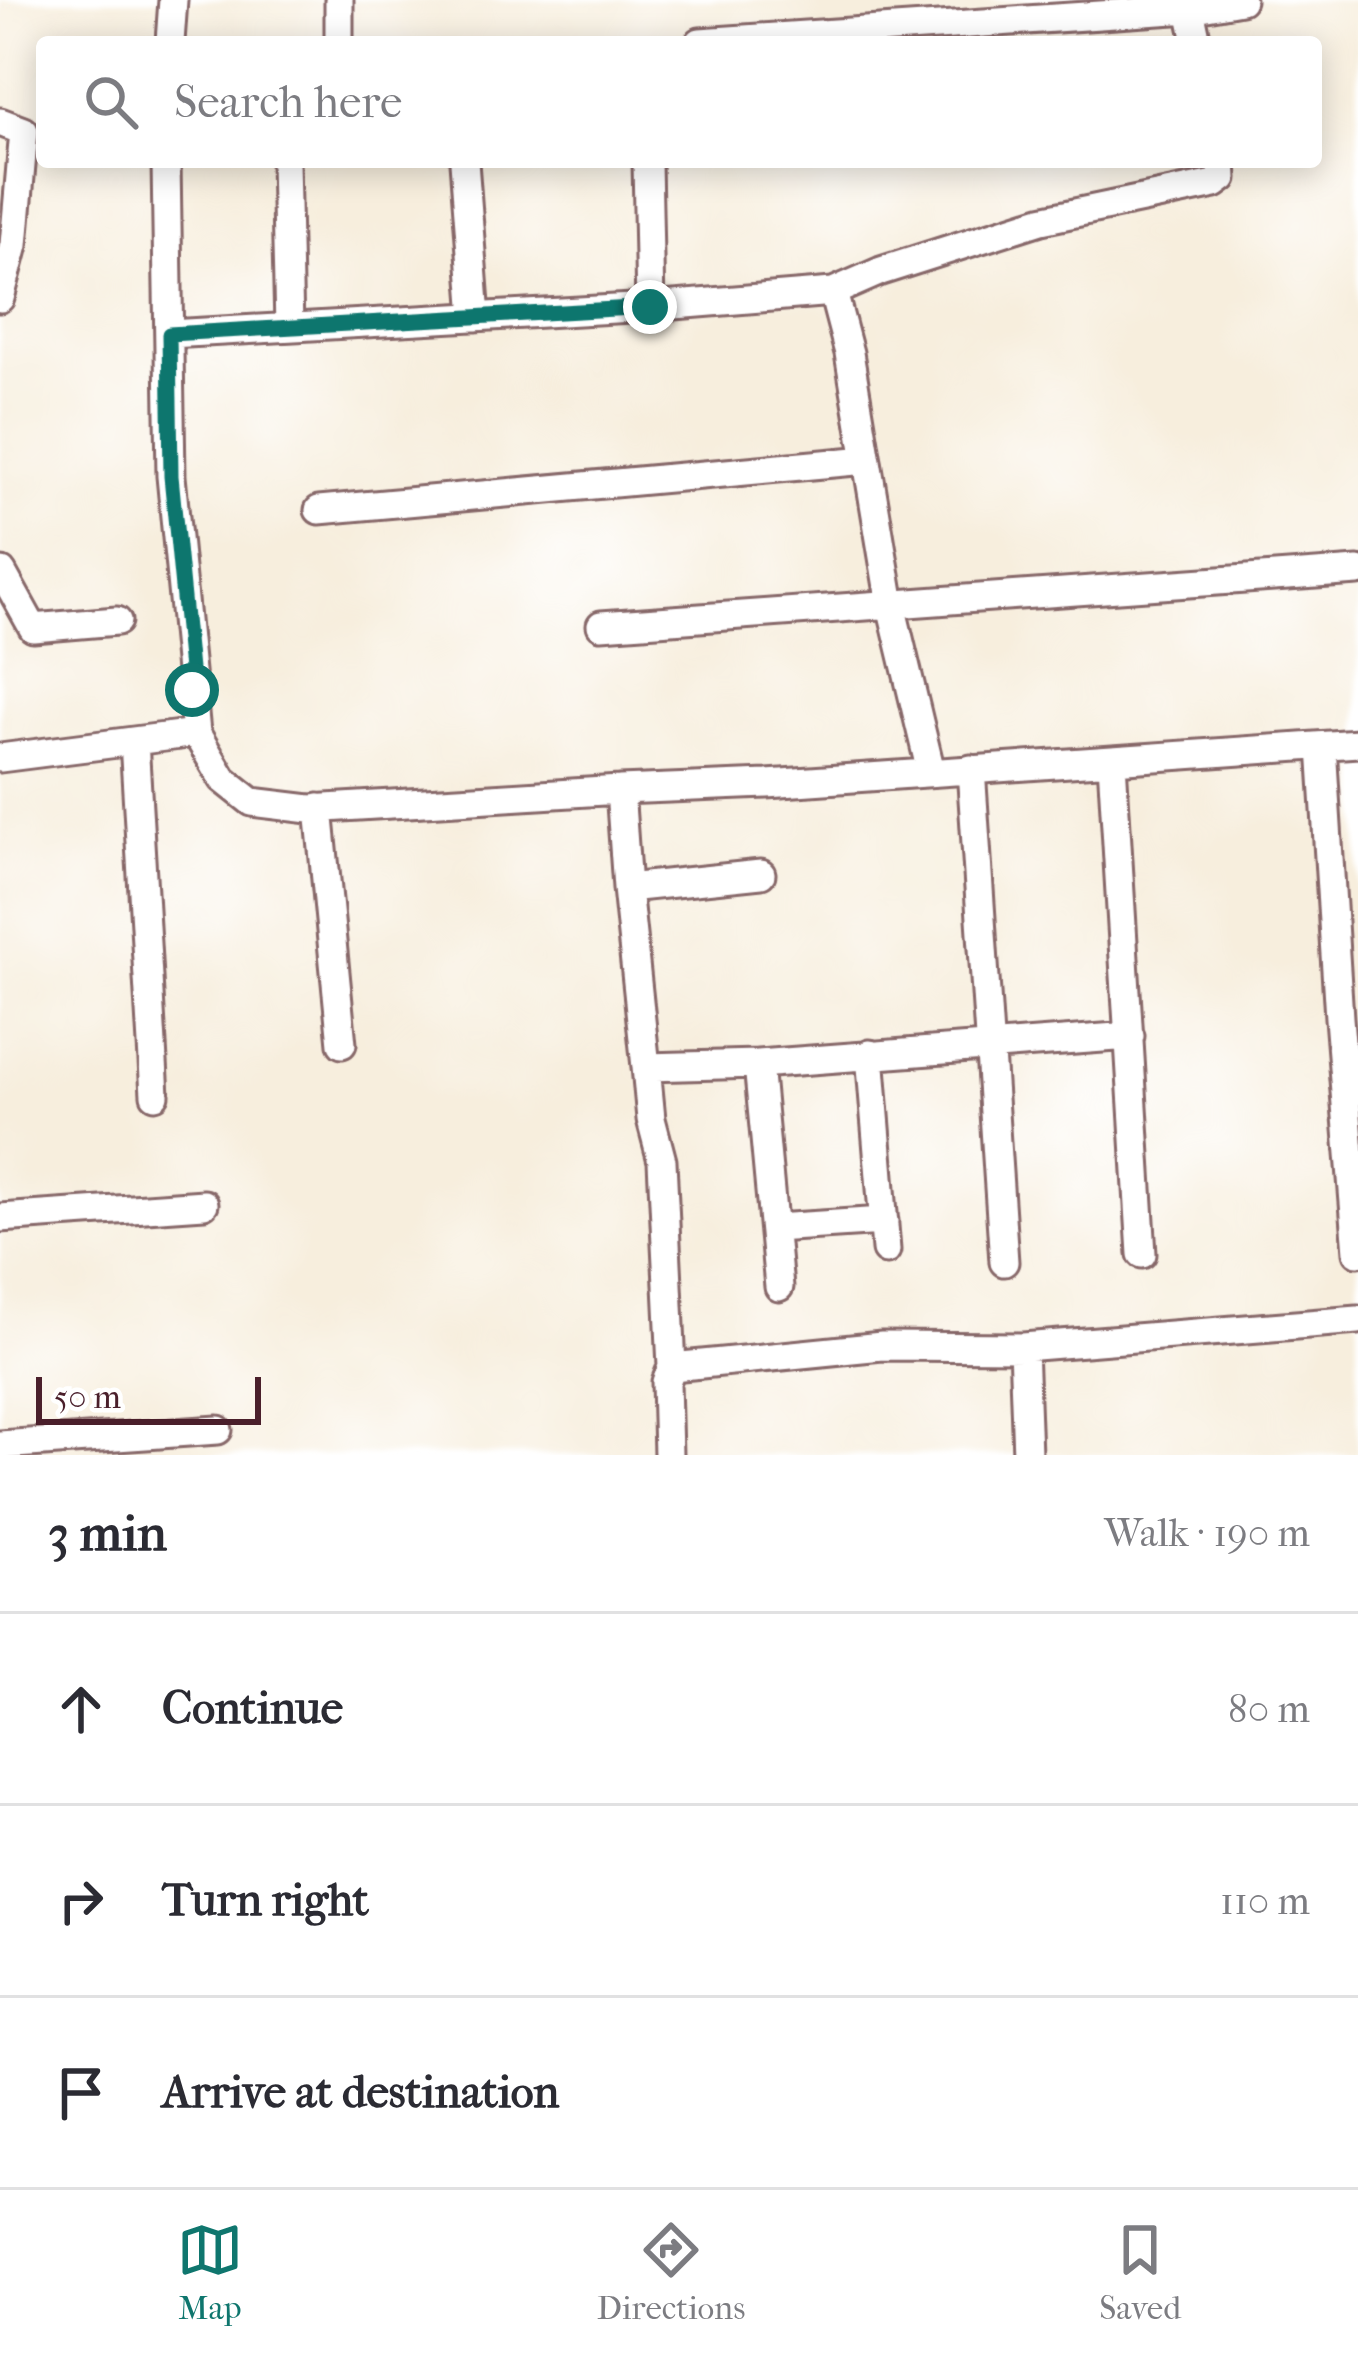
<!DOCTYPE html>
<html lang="en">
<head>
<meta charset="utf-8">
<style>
  body { margin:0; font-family:"IM FELL French Canon",serif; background:#f2f2f3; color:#2b2b33 }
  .scale { position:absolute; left:36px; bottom:30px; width:225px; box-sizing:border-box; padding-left:12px; border:6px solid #4a1f2b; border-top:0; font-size:33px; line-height:42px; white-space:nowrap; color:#4a1f2b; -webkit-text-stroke:9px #fff; paint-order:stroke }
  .stop { position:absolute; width:36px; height:36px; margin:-27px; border:9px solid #0f766e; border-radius:50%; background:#fff }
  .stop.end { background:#0f766e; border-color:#fff; box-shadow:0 3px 12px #0008 }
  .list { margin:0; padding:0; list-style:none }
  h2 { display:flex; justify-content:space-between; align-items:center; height:156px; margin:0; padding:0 48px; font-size:51px }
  h2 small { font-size:39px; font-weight:400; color:#7c7c81 }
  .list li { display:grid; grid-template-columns:78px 1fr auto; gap:36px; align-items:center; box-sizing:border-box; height:192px; padding:0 48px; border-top:3px solid #e1e1e2 }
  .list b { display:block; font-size:45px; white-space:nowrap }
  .list em { font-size:39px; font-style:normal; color:#7c7c81 }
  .icon { flex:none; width:66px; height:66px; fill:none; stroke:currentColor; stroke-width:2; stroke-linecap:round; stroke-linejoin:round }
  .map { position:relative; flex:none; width:1358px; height:1455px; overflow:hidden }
  .search { position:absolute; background:#fff; box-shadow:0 6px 30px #0003; left:36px; right:36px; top:36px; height:132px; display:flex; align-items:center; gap:30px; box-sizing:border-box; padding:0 42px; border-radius:12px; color:#7c7c81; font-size:45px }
  .sheet { height:732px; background:#fff }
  nav { display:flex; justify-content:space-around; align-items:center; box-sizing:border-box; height:168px; border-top:3px solid #e1e1e2; background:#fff; font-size:33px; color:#7c7c81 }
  nav a { display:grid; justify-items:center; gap:6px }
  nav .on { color:#0f766e }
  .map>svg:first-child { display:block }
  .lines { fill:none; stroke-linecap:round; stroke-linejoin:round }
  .street-casing { stroke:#876769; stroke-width:33 }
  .street { stroke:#fff; stroke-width:27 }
  .route { stroke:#0f766e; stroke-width:15 }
</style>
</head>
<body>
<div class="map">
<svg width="1358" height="1455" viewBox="0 0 1358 1455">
  <rect width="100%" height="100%" fill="#fff"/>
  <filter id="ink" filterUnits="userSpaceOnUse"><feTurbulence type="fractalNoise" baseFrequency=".00833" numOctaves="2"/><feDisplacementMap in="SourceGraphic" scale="24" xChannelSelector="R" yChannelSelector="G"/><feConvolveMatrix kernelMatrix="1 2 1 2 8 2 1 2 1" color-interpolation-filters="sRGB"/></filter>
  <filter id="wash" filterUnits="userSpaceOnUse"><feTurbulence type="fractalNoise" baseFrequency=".004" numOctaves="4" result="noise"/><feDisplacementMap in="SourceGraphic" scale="48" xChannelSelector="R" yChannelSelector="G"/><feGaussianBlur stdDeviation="2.7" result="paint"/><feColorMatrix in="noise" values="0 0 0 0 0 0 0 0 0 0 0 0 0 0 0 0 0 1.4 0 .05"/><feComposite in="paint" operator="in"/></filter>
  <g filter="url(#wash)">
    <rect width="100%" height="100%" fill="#f7eedd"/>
  </g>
  <g filter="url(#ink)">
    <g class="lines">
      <g class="street-casing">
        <path id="street" d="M1190 9 1241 0
          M170 42 173 0
          M339 42V0
          M700 42 1190 9 1197 42
          M0 122 24 131 14 245 0 298
          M166 162 171 476 196 733 223 779 252 802 310 809 620 790 767 784 1358 743
          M285 162 289 327
          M464 162 476 317
          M647 162 650 307
          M833 292 849 353 891 605 931 772
          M169 334 650 307 833 292 881 271 1041 220 1215 184 1223 178 1222 162
          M319 510 867 460
          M0 572H2L33 628 117 621
          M601 625 1358 571
          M134 741 155 1095
          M1322 746 1339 1018 1358 1252
          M0 758 196 733
          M1112 762 1142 1254
          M971 769 1004 1262
          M620 790 627 888 646 1067 758 1064 1130 1036
          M319 808 342 1044
          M627 888 761 874
          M870 1054 886 1250
          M758 1064 779 1287
          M646 1067 651 1119 662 1161 672 1367 882 1346 1023 1347 1358 1320
          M0 1218 204 1204
          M774 1228 884 1221
          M1023 1347 1027 1455
          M0 1445 218 1430
          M668 1455 666 1382 672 1367"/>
      </g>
      <use href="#street" class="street"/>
    </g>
  </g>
  <g class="lines" filter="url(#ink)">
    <path class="route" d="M192 690 171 476 169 334 650 307"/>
  </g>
</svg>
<div class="scale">50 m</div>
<div class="stop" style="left:192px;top:690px"></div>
<div class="stop end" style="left:650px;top:307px"></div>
<div class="search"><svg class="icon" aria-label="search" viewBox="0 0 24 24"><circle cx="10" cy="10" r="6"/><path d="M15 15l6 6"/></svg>Search here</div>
</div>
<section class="sheet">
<h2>3 min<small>Walk · 190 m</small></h2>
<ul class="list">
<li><svg class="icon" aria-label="ahead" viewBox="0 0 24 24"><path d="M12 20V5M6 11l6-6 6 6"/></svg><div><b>Continue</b></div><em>80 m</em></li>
<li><svg class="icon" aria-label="right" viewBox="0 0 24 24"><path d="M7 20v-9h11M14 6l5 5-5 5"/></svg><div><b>Turn right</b></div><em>110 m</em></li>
<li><svg class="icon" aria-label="arrive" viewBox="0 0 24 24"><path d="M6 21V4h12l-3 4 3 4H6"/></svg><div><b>Arrive at destination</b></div></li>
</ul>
</section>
<nav>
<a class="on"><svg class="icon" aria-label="map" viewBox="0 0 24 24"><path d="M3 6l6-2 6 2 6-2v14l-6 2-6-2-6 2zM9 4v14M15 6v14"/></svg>Map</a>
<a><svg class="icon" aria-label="directions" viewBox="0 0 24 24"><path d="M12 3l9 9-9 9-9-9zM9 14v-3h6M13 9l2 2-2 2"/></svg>Directions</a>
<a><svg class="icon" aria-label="saved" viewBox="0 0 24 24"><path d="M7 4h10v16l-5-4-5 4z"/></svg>Saved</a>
</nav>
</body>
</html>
